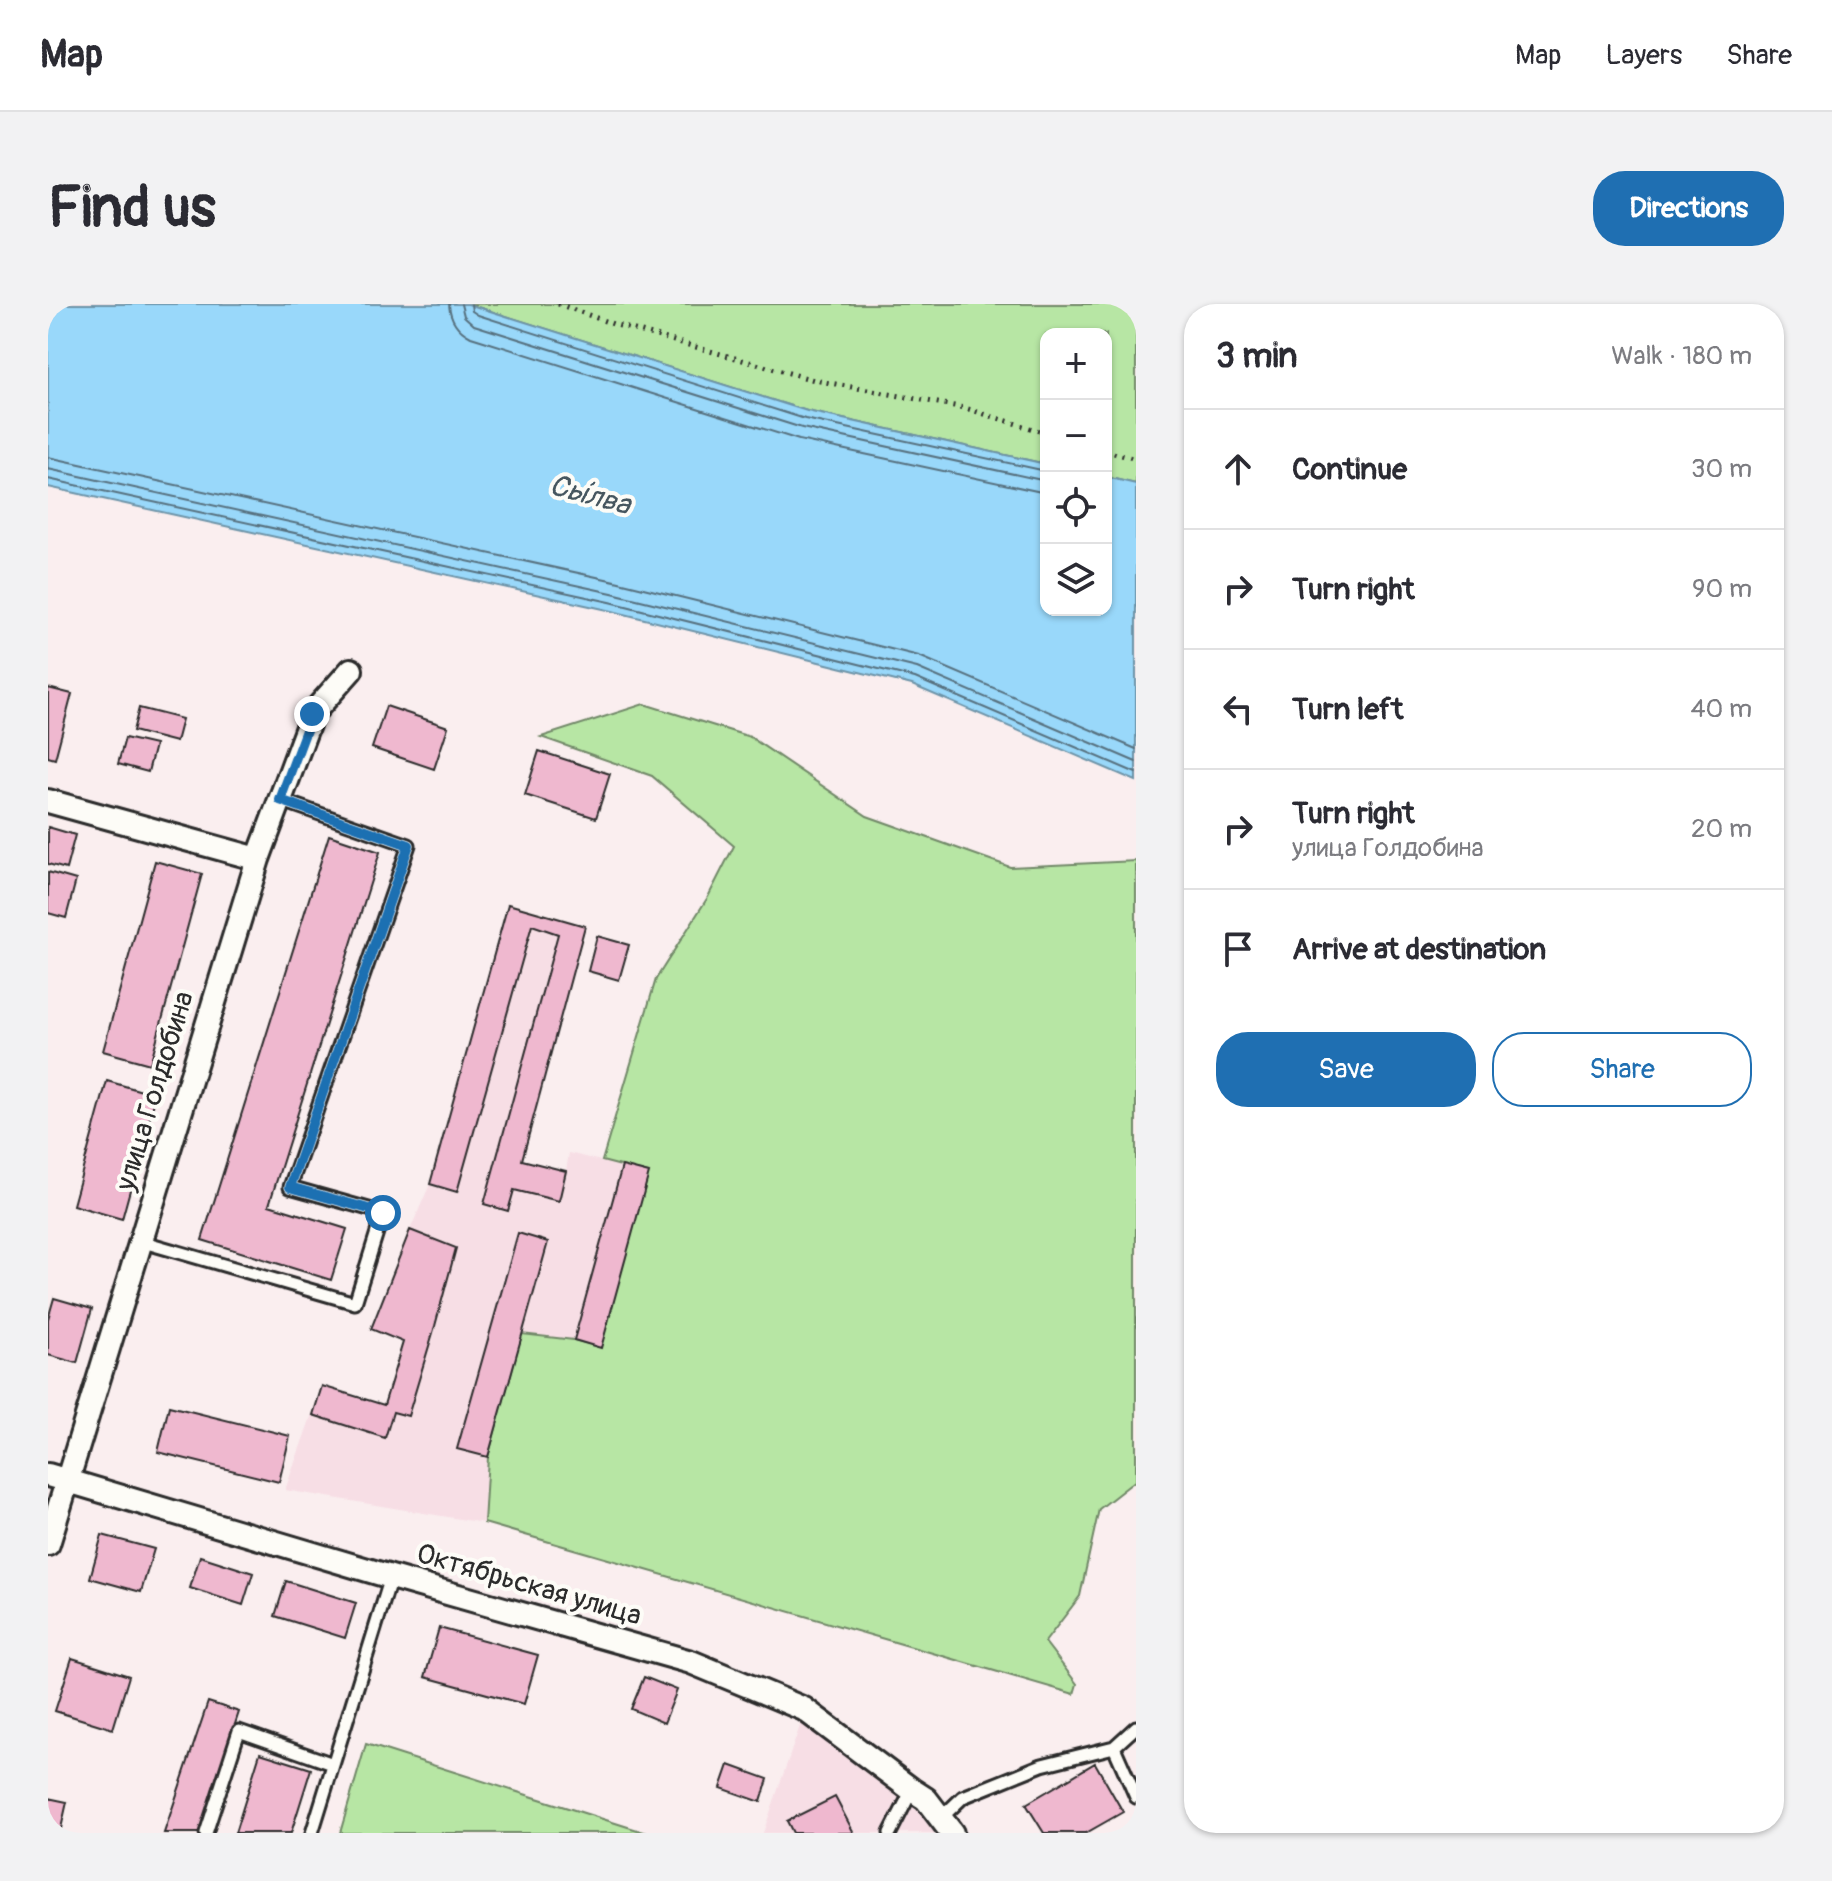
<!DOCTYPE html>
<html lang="en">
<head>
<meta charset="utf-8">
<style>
  body { margin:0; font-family:Pangolin,sans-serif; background:#f2f2f3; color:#2b2b33 }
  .controls { position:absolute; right:24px; top:24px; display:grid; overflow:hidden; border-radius:16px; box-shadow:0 2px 6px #0004 }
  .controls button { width:72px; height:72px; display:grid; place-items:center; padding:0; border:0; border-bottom:2px solid #e1e1e2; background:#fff; color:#2b2b33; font:40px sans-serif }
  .stop { position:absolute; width:24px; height:24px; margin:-18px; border:6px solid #1f6fb2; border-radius:50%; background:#fff }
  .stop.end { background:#1f6fb2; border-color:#fff; box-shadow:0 2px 8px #0008 }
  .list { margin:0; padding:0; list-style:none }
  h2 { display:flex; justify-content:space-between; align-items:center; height:104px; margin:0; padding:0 32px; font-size:34px }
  h2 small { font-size:26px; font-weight:400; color:#7c7c81 }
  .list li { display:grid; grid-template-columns:52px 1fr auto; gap:24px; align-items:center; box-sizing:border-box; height:120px; padding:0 32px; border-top:2px solid #e1e1e2 }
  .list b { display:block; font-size:30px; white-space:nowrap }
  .list p { margin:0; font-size:26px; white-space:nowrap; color:#7c7c81 }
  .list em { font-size:26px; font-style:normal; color:#7c7c81 }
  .actions { display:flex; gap:16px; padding:24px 32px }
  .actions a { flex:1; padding:18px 0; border:2px solid #1f6fb2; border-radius:32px; text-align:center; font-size:28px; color:#1f6fb2 }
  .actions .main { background:#1f6fb2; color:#fff }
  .icon { flex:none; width:44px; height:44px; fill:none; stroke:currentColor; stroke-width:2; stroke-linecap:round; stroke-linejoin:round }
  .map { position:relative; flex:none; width:1088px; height:1529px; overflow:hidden; border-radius:32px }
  header { display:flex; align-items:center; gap:48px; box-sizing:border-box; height:112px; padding:0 40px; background:#fff; border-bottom:2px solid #e1e1e2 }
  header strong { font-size:38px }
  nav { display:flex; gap:44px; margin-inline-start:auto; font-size:28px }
  .intro { display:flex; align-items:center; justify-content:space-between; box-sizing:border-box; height:192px; padding:0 48px }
  h1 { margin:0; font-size:56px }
  .button { padding:20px 36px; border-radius:32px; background:#1f6fb2; color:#fff; font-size:28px; font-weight:700 }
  main { display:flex; gap:48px; padding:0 48px }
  aside { flex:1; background:#fff; border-radius:32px; box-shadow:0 2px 6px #0004 }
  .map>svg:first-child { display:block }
  .built { fill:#f7dee5 }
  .green { fill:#b7e6a4; stroke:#718868; stroke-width:2 }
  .water { fill:#99d8fa; stroke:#6d93a7; stroke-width:2 }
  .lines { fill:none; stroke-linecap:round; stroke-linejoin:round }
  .shore { stroke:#57707e; stroke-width:2 }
  .building { fill:#efb8cf; stroke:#2b2b2b; stroke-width:2 }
  .service-casing { stroke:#2b2b2b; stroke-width:17 }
  .minor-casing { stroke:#2b2b2b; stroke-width:28 }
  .path { stroke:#2b2b2b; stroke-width:5; stroke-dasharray:2 6; stroke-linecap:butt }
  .service { stroke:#fdfcf7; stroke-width:11 }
  .minor { stroke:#fdfcf7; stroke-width:22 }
  .route { stroke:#1f6fb2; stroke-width:10 }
  .labels { text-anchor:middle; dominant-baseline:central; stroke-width:8; stroke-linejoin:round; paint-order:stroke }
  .street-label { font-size:28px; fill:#2b2b2b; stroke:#fdfcf7 }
  .water-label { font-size:30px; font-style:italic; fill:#46565f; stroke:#fdfcf7 }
</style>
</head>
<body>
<header>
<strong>Map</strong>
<nav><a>Map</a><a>Layers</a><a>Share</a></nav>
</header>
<div class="intro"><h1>Find us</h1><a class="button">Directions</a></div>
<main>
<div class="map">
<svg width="1088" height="1529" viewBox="0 0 1088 1529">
  <rect width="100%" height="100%" fill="#faeeef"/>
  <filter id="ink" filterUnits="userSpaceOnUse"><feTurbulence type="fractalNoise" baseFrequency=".0125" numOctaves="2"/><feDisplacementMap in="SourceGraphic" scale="16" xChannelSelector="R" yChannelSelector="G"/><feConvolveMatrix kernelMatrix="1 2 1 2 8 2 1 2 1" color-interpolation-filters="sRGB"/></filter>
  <g filter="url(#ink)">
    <path class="built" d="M460 600 537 622 474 856 518 867 521 849 601 869 553 1044 440 1153 436 1219 237 1186 274 1082 336 1101 355 1038 323 1025 362 926 382 880Z
      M754 1416 877 1500 898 1529H715Z"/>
    <path class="green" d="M420 0H1088V180L1058 173V30H998V160L759 107Z
      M596 400 702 433 819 512 962 563 1088 557V1176L1051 1205 1032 1292 997 1338 1029 1380 1026 1390 436 1219 440 1153 474 1030 526 1036 552 1043 600 869 554 857 608 675 660 593 686 542 604 472 493 433Z
      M318 1440 599 1529H292Z"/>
    <path class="water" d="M0 0H420L759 107 998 160V306H1058V173L1088 180V477L864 381 560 306 0 183Z"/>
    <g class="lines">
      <path class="shore" d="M401 0C402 16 409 26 423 33L751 136 998 189
        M413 0 416 12 426 21 754 124 998 177
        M423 0 424 7 430 11 757 115 998 167
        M0 153 567 277 871 352 1088 445
        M0 165 564 289 869 364 1088 458
        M0 175 562 298 867 374 1088 469"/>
    </g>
    <path class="building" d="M0 384 24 390 7 455 0 453Z
      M338 402 400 423 386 465 324 444Z
      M91 404 134 415 128 438 85 427Z
      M77 434 107 441 100 468 70 460Z
      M491 447 562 470 548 514 477 491Z
      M0 523 27 531 18 565 0 560Z
      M281 531 332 548 221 901 299 925 283 976 154 936Z
      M107 557 154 570 102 760 55 747Z
      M0 568 28 576 18 614 0 609Z
      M460 600 537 622 474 856 518 867 511 897 466 886 460 907 436 900 510 630 484 621 409 888 382 880Z
      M549 632 581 641 571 676 540 667Z
      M59 777 108 791 74 915 25 901Z
      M574 862 601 869 553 1044 526 1036Z
      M362 926 408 944 387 1022 360 1112 345 1108 337 1134 265 1111 274 1082 336 1101 355 1038 323 1025Z
      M470 929 500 938 440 1153 409 1145Z
      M6 994 44 1005 29 1059 0 1051V1015Z
      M121 1102 242 1132 231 1178 110 1148Z
      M54 1231 106 1245 93 1288 42 1274Z
      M152 1252 205 1269 195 1301 142 1284Z
      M238 1277 308 1299 297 1334 227 1312Z
      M391 1324 490 1351 476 1400 377 1373Z
      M24 1354 81 1372 65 1425 7 1407Z
      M596 1373 629 1386 616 1419 583 1405Z
      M160 1398 191 1408 151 1529H116Z
      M212 1449 263 1465 243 1529H187Z
      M1047 1459 1075 1508 1038 1529H996L978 1500Z
      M681 1461 720 1475 713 1498 673 1484Z
      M787 1493 806 1529H745L739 1517Z
      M0 1494 19 1498 12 1529H0Z"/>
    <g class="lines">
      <g class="service-casing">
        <path id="service" d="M92 937 307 999 335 909 242 883 361 541 232 496
          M1066 1443 1088 1493
          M893 1514 915 1493 994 1461 1066 1443 1088 1423
          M158 1529 191 1427 285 1460
          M264 1529 343 1273
          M842 1529 864 1486"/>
      </g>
      <g class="minor-casing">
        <path id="minor" d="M0 497 210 555
          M0 1171 343 1273 643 1358 756 1405 864 1486 878 1495 904 1529
          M0 1240 210 555 264 410 303 366"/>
      </g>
      <path class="path" d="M510 0 565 20 766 76 917 104 998 129
        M1058 147 1088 155"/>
      <use href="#service" class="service"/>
      <use href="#minor" class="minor"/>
    </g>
  </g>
  <g class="lines" filter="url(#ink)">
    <path class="route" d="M264 410 232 496 361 541 242 883 335 909"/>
  </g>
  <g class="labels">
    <g class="street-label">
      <text transform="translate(107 787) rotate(-73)">улица Голдобина</text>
      <text transform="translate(481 1281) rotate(16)">Октябрьская улица</text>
    </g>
    <g class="water-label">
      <text transform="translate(542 191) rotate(15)">Сы́лва</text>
    </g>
  </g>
</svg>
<div class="controls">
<button>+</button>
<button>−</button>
<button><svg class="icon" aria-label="locate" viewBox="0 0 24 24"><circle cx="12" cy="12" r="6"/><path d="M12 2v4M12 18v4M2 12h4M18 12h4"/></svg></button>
<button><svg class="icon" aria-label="layers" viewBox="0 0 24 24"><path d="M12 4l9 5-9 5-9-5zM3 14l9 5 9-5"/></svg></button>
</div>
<div class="stop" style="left:335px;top:909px"></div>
<div class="stop end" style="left:264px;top:410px"></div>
</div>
<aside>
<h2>3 min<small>Walk · 180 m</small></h2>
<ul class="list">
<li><svg class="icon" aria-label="ahead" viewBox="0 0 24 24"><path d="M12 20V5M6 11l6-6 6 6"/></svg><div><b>Continue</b></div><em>30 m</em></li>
<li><svg class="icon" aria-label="right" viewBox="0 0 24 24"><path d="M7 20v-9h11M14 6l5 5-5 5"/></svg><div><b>Turn right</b></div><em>90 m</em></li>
<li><svg class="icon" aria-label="left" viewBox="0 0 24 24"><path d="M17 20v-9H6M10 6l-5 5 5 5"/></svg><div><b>Turn left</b></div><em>40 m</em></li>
<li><svg class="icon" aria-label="right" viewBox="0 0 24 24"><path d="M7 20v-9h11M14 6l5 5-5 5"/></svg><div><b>Turn right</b><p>улица Голдобина</p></div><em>20 m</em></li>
<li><svg class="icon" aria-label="arrive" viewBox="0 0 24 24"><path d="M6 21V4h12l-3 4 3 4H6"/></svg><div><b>Arrive at destination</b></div></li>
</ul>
<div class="actions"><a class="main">Save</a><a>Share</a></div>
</aside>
</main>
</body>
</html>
